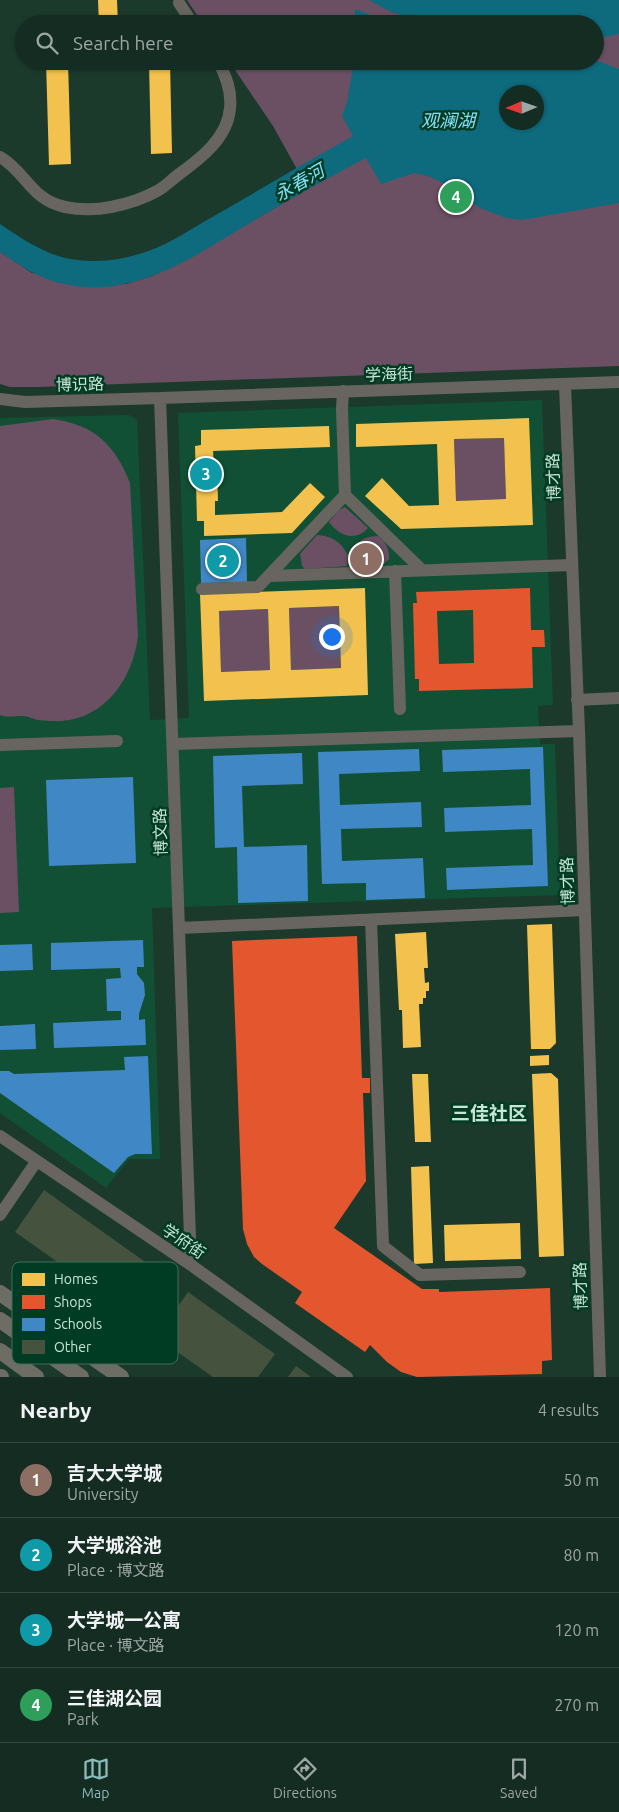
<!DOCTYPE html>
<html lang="en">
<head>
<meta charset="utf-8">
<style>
  body { margin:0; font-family:Ubuntu,"Noto Sans SC",sans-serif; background:#1d342a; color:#f1f3f6 }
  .compass { position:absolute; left:499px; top:85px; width:45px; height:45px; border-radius:50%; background:#142c21; box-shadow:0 1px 4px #0004; rotate:268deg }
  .you { position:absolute; left:331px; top:636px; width:18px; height:18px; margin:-12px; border:4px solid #fff; border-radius:50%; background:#1a73e8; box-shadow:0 0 0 8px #1a73e833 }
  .badge { display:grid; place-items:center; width:32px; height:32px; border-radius:50%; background:#8bbbb9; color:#fff; font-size:16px; font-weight:700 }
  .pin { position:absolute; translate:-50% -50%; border:2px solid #fff; box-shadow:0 1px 5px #0006 }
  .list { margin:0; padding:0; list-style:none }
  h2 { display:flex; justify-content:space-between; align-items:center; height:65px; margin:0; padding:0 20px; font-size:21px }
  h2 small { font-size:16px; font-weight:400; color:#9da7a5 }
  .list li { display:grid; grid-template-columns:32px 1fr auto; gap:15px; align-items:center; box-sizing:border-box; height:75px; padding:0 20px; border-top:1px solid #33483f }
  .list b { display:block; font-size:19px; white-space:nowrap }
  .list p { margin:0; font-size:16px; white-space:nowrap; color:#9da7a5 }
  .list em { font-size:16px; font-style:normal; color:#9da7a5 }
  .icon { flex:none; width:28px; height:28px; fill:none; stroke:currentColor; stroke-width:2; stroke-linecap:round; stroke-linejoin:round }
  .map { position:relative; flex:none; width:619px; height:1377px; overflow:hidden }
  .search { position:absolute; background:#142c21; box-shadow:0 1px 4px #0004; left:15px; right:15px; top:15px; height:55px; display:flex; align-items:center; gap:12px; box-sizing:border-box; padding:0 18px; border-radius:28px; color:#9da7a5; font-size:19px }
  .sheet { height:365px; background:#142c21 }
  nav { display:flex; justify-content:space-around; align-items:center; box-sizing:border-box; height:70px; border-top:1px solid #33483f; background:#142c21; font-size:14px; color:#9da7a5 }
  nav a { display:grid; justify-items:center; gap:2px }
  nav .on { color:#8bbbb9 }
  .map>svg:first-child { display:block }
  .built { fill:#115034 }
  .green { fill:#6b5063; fill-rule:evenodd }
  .water { fill:#0e6a7d; fill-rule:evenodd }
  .homes { fill:#f2c14e; fill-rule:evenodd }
  .shops { fill:#e4572e; fill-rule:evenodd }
  .schools { fill:#3f88c5 }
  .building { fill:#45533e }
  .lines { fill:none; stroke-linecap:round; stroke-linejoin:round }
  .minor { stroke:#686561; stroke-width:12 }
  .major { stroke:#6d6d66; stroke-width:16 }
  .labels { text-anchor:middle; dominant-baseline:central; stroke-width:5; stroke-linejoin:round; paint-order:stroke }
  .street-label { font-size:16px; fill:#c8e4d3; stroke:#003c23 }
  .water-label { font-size:18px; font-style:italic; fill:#85e0fa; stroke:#003c23 }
  .quarter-label { font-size:19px; font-weight:bold; fill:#c8e4d3; stroke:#003c23 }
  .key { fill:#003c23; stroke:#3c6e58; stroke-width:1 }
  .key-label { font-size:14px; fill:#c8e4d3 }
</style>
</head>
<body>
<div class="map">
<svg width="619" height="1377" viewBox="0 0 619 1377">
  <rect width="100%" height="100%" fill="#1b3a2c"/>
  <path class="built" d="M542 400 553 705 538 706 540 744H555L560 895 152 908 160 1159H129L106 1188 0 1113V418L129 415 137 420 150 720 189 718 178 413Z"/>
  <path class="green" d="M187 0H619V366L38 387H10L0 384V252L32 273 126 284 152 276 176 265 308 189 273 126 229 61H595V24H203ZM506 92H536V122H506Z
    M53 419C95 425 115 445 130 483L138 636C133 678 106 718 61 721 53 721 46 721 38 720 33 719 28 716 23 716 15 716 8 718 0 715V426Z
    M504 438 506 499 456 501 454 439Z
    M345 507 368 528C356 542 339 536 329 522L339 510Z
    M317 535C332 536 341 542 348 555L347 566 305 569 302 566 300 554Z
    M378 536C386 543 389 547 389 559L382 566H362C355 547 354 537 378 536Z
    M339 606 341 668 291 670 289 608Z
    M268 609 270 670 221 672 219 611Z
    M14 787 19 912 0 913V788Z"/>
  <path class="water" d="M369 0H619V34L595 39V24H355V9L381 19 401 22V15L391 12Z
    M595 60 619 69V203L522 220 506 218 480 208 441 182 428 176 414 173 381 184 366 158C330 177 295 196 260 217 202 251 136 301 64 284 40 279 20 266 0 252V224C21 238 45 255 71 259 94 263 117 261 139 254 163 248 186 232 207 220 256 192 304 163 353 136L342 116 347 102 354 61ZM536 92V122H506V92Z"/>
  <path class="homes" d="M98 0H117L118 24H99Z
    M46 61H68L71 164 49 165Z
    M149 61H170L172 153 151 154Z
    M529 418 533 525 401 529 365 496 382 478 409 506 439 505 437 444 356 447V424ZM504 438 506 499 456 501 454 439Z
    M329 426 330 447 213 451 214 465 217 464 218 501H215V515L282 512 310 483 325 497 292 533 204 536V521H197L195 446 201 445V430Z
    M365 588 368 695 204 701 200 594ZM339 606 341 668 291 670 289 608ZM268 609 270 670 221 672 219 611Z
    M552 924 556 1043 550 1049H531L527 925Z
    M426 932 428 968H424L425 983 429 982V991H426V998H423V1004H419L421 1047 403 1048 402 1010H399L395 934Z
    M549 1055V1065L530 1066V1056Z
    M551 1073 558 1079 564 1256 539 1257 532 1074Z
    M412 1074H428L431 1142H415Z
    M429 1166 433 1263 414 1264 411 1167Z
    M520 1223 521 1259 445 1261 444 1225Z"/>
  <path class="shops" d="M530 588 531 630H544L545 647H532L533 688 419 691V679H415L413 603H417L416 592ZM473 610 474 663 439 664 437 611Z
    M357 936 362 1078H370V1093H363L366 1181 334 1228 422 1289H439V1292L550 1288 552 1360 542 1361V1374L417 1377 401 1372 387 1362 370 1345 365 1352 295 1303 302 1292 262 1264 254 1257 247 1244 243 1229 232 941Z"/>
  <path class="schools" d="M246 538 247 582 201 583 200 540Z
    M543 747 548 886 447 890 446 868 533 865 532 829 445 832 444 808 531 805 530 769 443 772 442 750Z
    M419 749 420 771 339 774 340 805 421 802 422 827 341 829 342 861 423 858 425 898 366 900V883L322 884 318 752Z
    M302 753 303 784 242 786 244 847 307 845 308 901 238 903 237 847 215 848 213 756Z
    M133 777 136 863 49 866 46 780Z
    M143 940 144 967H137V974L144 983 145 995 139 1014V1020L145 1019 146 1045 54 1048 53 1023 121 1020V1011H107L106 979 121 978 120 968 51 970V943Z
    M32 944 33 970 0 971V945Z
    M35 1024 36 1049 0 1050V1026Z
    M148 1056 152 1154H135L128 1157 114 1173 0 1093V1071H9L14 1074 125 1070 124 1057Z"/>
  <path class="building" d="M44 1190 172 1281 143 1322 15 1232Z
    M188 1292 275 1354 258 1377H213L156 1337Z
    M296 1366 311 1377H288Z"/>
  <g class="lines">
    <path class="minor" d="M179 3 193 24
      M0 157C26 172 31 200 65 207 80 210 96 210 111 207 126 204 143 199 157 191 165 187 171 180 178 175 200 159 228 138 230 108 232 91 226 76 218 61
      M565 385 579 731 600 1377
      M160 398 191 1265
      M0 399 25 402 160 398 619 382
      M345 495 422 570
      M395 571 400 709
      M270 576 572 565
      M202 589 258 587 345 495 342 409 343 391
      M577 700 619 698
      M173 744 579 731
      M0 745 117 741
      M371 920 383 1246 420 1275 520 1272
      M180 928 584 910
      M0 1136 191 1265 347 1377
      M0 1215 36 1162"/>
    <path class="major" d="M0 1293 121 1377
      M0 1320 81 1377
      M0 1351 36 1377
      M0 1377H1"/>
  </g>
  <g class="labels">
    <g class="street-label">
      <text transform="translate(389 374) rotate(-2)">学海街</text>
      <text transform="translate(80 384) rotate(-1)">博识路</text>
      <text transform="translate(553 477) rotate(-92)">博才路</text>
      <text transform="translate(160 832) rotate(-92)">博文路</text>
      <text transform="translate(567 881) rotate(-92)">博才路</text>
      <text transform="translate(184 1241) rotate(34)">学府街</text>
      <text transform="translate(580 1286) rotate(-92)">博才路</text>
    </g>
    <g class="water-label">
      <text x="448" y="120">观澜湖</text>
      <text transform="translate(299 182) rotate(-30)">永春河</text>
    </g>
    <g class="quarter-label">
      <text x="489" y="1113">三佳社区</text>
    </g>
  </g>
  <rect x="12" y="1262" width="166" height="102" rx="8" class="key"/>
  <rect x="22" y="1273" width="23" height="13" fill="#f2c14e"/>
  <rect x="22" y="1295" width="23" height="14" fill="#e4572e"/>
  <rect x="22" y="1318" width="23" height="13" fill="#3f88c5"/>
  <rect x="22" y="1340" width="23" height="14" fill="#45533e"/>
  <g class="key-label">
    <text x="54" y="1284">Homes</text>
    <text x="54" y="1307">Shops</text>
    <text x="54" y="1329">Schools</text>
    <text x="54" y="1352">Other</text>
  </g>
</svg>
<svg class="compass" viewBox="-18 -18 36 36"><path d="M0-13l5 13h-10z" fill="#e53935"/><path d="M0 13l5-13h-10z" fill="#9da7a5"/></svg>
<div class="you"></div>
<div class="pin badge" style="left:366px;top:559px;background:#8d6e63">1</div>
<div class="pin badge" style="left:223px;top:561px;background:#0f9aa8">2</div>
<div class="pin badge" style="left:206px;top:474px;background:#0f9aa8">3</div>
<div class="pin badge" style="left:456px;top:197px;background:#2e9e5b">4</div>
<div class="search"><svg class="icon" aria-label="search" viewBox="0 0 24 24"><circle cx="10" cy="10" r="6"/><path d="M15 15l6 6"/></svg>Search here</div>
</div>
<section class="sheet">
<h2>Nearby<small>4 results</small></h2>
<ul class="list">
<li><span class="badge" style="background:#8d6e63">1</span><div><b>吉大大学城</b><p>University</p></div><em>50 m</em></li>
<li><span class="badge" style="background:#0f9aa8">2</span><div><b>大学城浴池</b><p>Place · 博文路</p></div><em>80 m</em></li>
<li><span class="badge" style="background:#0f9aa8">3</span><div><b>大学城一公寓</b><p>Place · 博文路</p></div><em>120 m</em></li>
<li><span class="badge" style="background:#2e9e5b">4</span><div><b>三佳湖公园</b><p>Park</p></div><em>270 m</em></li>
</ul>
</section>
<nav>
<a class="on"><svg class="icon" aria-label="map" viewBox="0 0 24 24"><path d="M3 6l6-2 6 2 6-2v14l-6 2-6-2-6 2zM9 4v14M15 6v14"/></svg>Map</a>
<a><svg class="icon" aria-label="directions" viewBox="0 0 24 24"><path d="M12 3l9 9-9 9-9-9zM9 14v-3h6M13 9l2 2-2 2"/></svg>Directions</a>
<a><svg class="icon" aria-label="saved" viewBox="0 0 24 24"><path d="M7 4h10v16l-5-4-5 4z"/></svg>Saved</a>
</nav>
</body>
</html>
